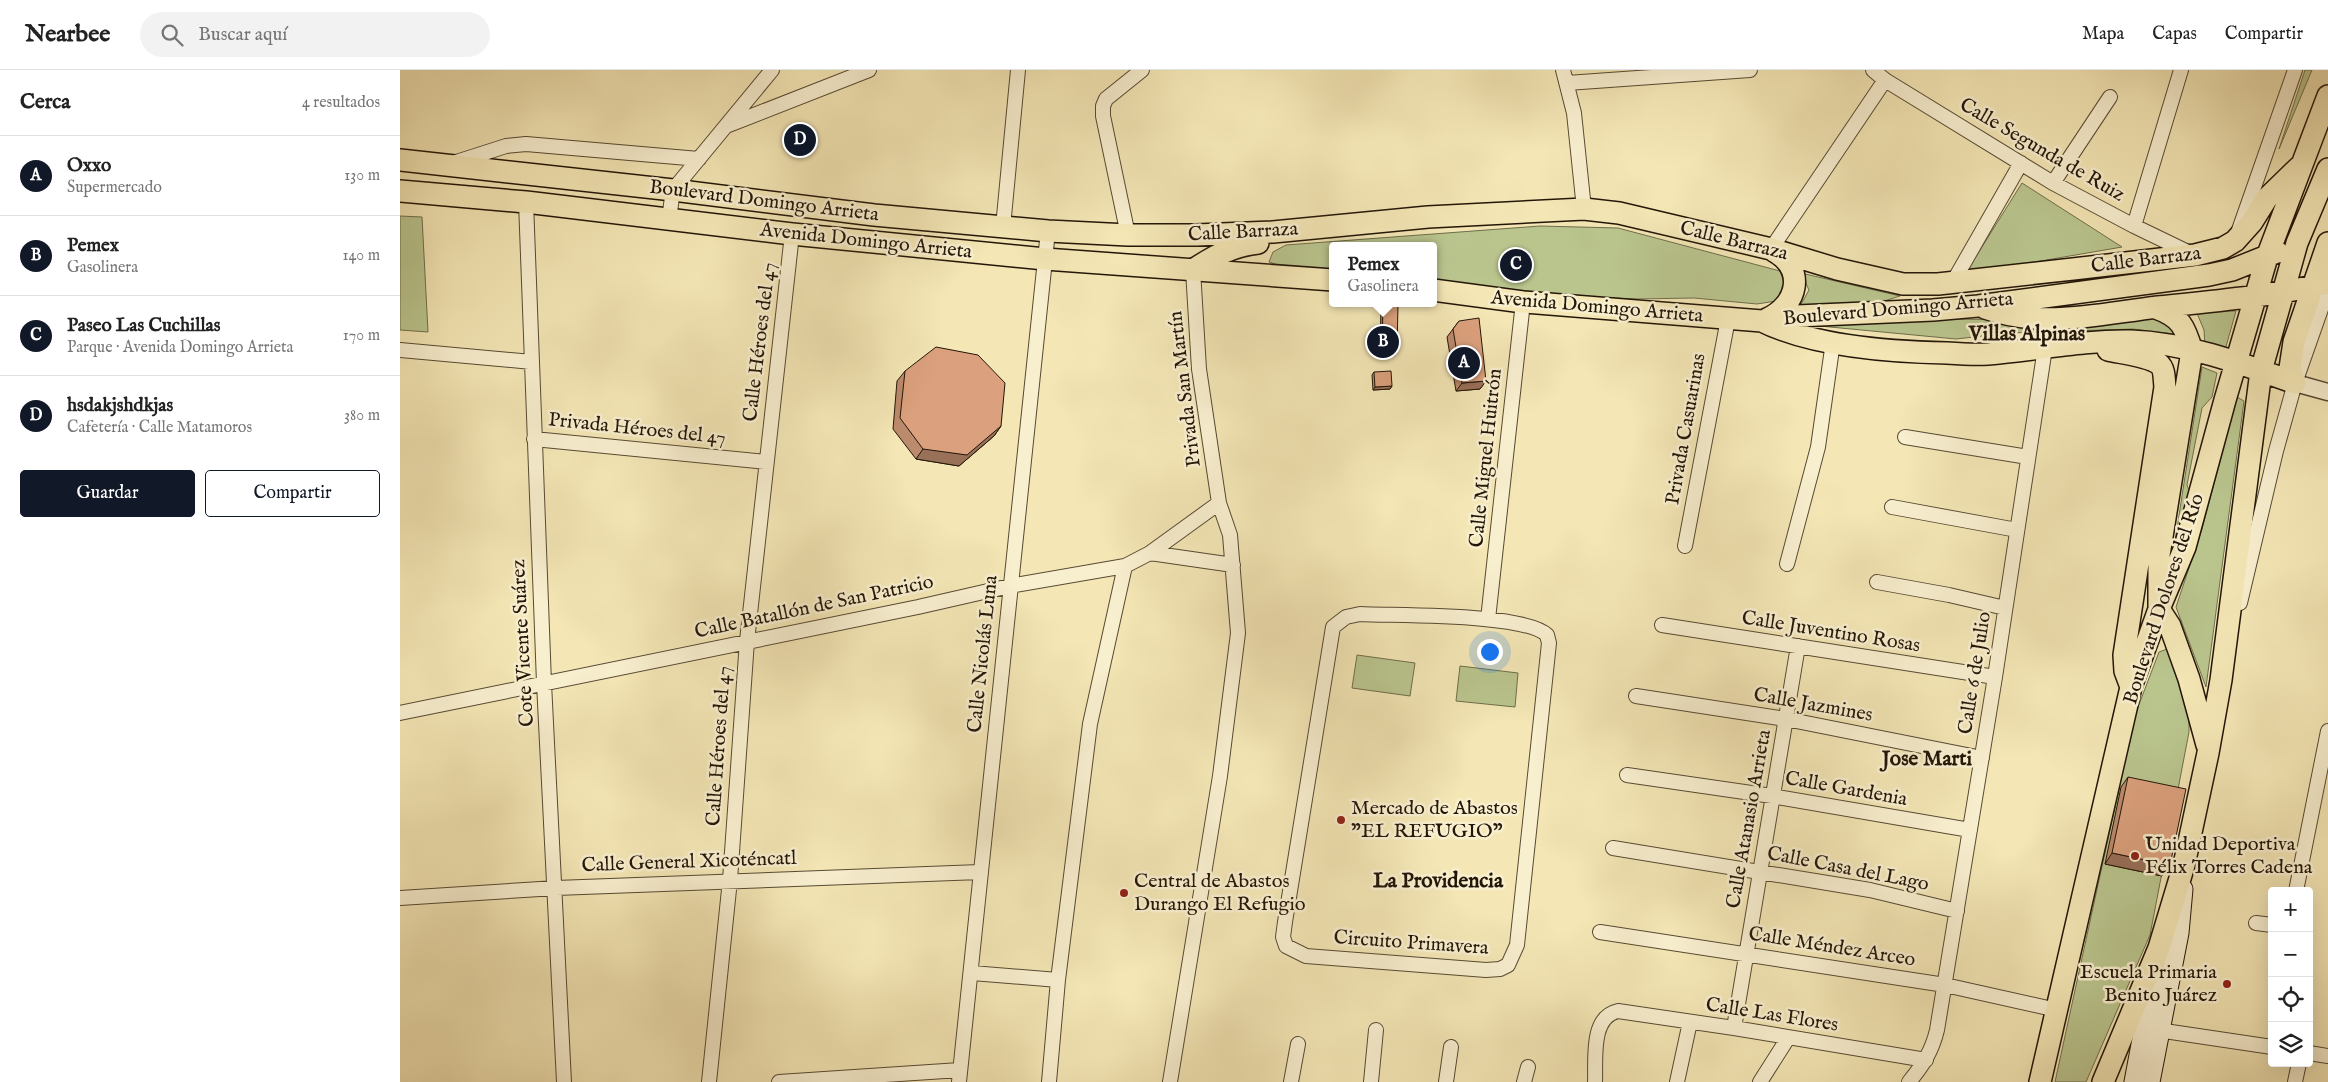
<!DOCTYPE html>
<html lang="es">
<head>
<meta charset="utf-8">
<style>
  body { margin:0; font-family:"IM FELL English",serif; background:#f2f2f2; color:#222 }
  .controls { position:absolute; right:15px; bottom:15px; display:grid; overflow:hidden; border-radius:5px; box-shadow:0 5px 20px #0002 }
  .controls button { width:45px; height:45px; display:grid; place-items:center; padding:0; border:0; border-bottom:1px solid #e0e0e0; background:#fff; color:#222; font:25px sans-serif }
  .you { position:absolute; left:1089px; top:581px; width:18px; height:18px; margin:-12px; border:4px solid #fff; border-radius:50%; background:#1a73e8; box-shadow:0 0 0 8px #1a73e833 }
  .badge { display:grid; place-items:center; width:32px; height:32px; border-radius:50%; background:#111827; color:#fff; font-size:16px; font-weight:700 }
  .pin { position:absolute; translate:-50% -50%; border:2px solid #fff; box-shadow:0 1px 5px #0006 }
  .popup { position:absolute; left:929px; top:172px; width:108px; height:65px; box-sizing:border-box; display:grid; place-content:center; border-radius:5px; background:#fff; filter:drop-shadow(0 1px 4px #0005); font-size:16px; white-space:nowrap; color:#767676 }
  .popup b { font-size:19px; color:#222 }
  .popup::after { content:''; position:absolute; left:50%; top:100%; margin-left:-10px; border:10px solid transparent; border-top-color:#fff }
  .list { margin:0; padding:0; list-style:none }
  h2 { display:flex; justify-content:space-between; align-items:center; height:65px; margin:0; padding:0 20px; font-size:21px }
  h2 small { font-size:16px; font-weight:400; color:#767676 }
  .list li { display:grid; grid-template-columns:32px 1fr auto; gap:15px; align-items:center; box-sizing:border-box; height:80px; padding:0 20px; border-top:1px solid #e0e0e0 }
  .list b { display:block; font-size:19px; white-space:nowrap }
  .list p { margin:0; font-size:16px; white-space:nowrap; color:#767676 }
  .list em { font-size:16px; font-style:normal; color:#767676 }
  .actions { display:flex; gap:10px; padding:15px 20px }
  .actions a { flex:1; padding:11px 0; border:1px solid #111827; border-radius:5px; text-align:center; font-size:18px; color:#111827 }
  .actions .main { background:#111827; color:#fff }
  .icon { flex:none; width:28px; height:28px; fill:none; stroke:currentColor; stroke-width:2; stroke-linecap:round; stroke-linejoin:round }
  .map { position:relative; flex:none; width:1928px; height:1012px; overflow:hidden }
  header { display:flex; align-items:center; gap:30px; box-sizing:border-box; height:70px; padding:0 25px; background:#fff; border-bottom:1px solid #e0e0e0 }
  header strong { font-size:24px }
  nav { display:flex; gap:28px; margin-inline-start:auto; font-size:18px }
  .search { width:350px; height:45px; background:#f2f2f2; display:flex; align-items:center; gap:12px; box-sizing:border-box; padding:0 18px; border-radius:28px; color:#767676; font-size:19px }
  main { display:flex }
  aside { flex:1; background:#fff }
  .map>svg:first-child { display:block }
  .green { fill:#bac58e; stroke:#6e6e4b }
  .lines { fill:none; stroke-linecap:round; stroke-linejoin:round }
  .minor-casing { stroke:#574a33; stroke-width:16 }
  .tertiary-casing { stroke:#574a33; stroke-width:19 }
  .secondary-casing { stroke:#231608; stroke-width:21 }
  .primary-casing { stroke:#231608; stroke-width:24 }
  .minor { stroke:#f8efcf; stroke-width:14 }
  .tertiary { stroke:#f8efcf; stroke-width:16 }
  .secondary { stroke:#f8efcf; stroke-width:19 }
  .primary { stroke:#f4e6b5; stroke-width:21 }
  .wall { fill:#bc8a6c; stroke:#231608 }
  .shaded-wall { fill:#997058; stroke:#231608 }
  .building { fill:#dba07d; stroke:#231608 }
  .poi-dot { fill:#8f2418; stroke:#f8efcf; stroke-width:2 }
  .labels { text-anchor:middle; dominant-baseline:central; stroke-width:5; stroke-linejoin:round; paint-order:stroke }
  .street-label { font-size:20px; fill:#231608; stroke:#f8efcf }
  .poi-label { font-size:20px; fill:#231608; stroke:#f8efcf; text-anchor:start }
  .neighbourhood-label { font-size:21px; font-weight:bold; fill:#231608; stroke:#f8efcf }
</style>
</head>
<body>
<header>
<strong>Nearbee</strong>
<div class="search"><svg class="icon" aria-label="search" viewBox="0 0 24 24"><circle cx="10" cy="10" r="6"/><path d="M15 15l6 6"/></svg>Buscar aquí</div>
<nav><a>Mapa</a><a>Capas</a><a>Compartir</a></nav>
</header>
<main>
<aside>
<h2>Cerca<small>4 resultados</small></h2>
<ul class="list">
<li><span class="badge">A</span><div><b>Oxxo</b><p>Supermercado</p></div><em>130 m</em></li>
<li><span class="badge">B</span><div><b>Pemex</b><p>Gasolinera</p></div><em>140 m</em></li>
<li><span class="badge">C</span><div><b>Paseo Las Cuchillas</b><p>Parque · Avenida Domingo Arrieta</p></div><em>170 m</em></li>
<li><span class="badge">D</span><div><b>hsdakjshdkjas</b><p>Cafetería · Calle Matamoros</p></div><em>380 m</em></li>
</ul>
<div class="actions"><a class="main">Guardar</a><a>Compartir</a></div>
</aside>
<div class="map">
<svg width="1928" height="1012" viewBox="0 0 1928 1012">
  <rect width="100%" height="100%" fill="#f4e6b5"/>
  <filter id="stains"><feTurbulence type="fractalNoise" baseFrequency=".004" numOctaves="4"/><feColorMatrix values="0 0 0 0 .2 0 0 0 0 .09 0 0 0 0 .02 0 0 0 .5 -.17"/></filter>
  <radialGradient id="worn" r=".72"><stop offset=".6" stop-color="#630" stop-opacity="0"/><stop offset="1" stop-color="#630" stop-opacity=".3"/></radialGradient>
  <path class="green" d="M1905 0H1912L1879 79Z
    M1622 113 1722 177 1565 204Z
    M0 146 22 147 28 262 0 260Z
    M1140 156 1218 158 1380 201 1386 216 1376 231 1357 234 1294 228 1237 229 1190 227 1033 212V176H933V202L884 197 869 192 873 182 886 175Z
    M1401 203 1500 226 1475 234 1399 238 1409 220Z
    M1796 241H1836L1825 280 1805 275 1804 260Z
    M1753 244 1781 265 1733 259 1609 263 1556 269 1409 255 1551 249 1629 250Z
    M1802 297 1817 303 1812 327 1802 338 1787 415 1790 423 1773 484Z
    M1837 327 1844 331 1806 617 1776 537 1802 459Z
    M1767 579 1773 587 1789 643V662L1750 865 1686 1012H1655L1735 645 1759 582Z
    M957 585 1015 593 1010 626 952 618Z
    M1060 596 1118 603 1115 637 1056 631Z"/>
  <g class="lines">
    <g class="minor-casing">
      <path id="minor" d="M1163 0 1174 43 1184 139
        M1473 0 1485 10 1653 113 1734 156 1792 184
        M1167 13 1350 0
        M326 56 469 0
        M53 93 106 76 126 74 299 89
        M1653 113 1710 27
        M126 132 144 613 164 1012
        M269 149 273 120 372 0
        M1734 156 1781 0
        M603 157 618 0
        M1839 160 1895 0
        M728 165 703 46V36L706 29 742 0
        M1371 179 1485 10
        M1553 212 1621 93
        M0 280 132 292
        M1505 367 1628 387
        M134 369 366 392
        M1492 437 1617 460
        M1285 476 1328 249
        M750 483 833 495
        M1387 494 1418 377 1433 272
        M1477 512 1549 525 1605 538
        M1840 533 1876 381 1895 313 1928 219
        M960 544C996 546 1124 543 1147 565L1149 573 1117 875 1108 895 1100 899 1086 900 906 886 886 876 883 867 885 852 933 557 946 547Z
        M1088 549 1123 232
        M1262 555 1595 607
        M1236 626 1386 649 1582 688
        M0 643 518 537 610 516 725 496 750 483 819 433
        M1227 705 1372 726 1570 760
        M1213 778 1470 820 1557 841
        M1896 821 1928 661
        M0 828 156 818 580 802
        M1856 853 1872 855
        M1200 862 1545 915 1657 940
        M572 903 658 910
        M1334 958 1398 576
        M1751 959 1872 977
        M1909 983 1928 986
        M309 1012 330 810 347 571 392 164
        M379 1012 560 1000
        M559 1012 648 161
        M649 1012 658 910 690 654 725 496
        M770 1012 820 706 838 563 830 465 819 433 799 299 793 200
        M891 1012 898 974
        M971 1012 976 960
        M1046 1012 1051 977
        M1124 1012 1128 997
        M1195 1012C1196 990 1190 947 1218 941L1334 958 1526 990
        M1277 1012 1290 952
        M1360 1012 1388 968
        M1509 1012C1523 995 1532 981 1537 960L1595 607 1645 278
        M1895 1012 1899 993"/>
    </g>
    <g class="tertiary-casing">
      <path id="tertiary" d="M1895 313 1928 322"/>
    </g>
    <g class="secondary-casing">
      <path id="secondary" d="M1734 1012 1754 905
        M1750 1012 1779 863 1783 819"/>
    </g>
    <g class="primary-casing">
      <path id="primary" d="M0 90 273 120 474 145 648 161 728 165H796L873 162 1028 147 1184 139 1219 143 1371 179 1437 199 1503 214H1538L1673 199 1795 185 1823 178 1835 171 1852 152 1867 128 1899 97
        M0 121 126 132 392 164 645 189 933 210
        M793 200C814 186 832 176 858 173
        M1033 220 1123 232 1362 251 1397 246 1533 240 1578 236 1809 205 1832 200 1877 182
        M1585 238C1645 259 1698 244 1758 237 1816 231 1872 226 1928 213
        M1756 238C1781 247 1785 257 1792 281L1759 485V539L1770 556 1789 609 1807 675
        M1367 249C1398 235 1406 199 1374 181
        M1362 251C1412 276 1491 282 1547 283 1561 284 1575 285 1588 284 1636 280 1684 270 1731 271 1788 273 1843 294 1895 313
        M1708 280C1721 283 1749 286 1759 294 1765 299 1764 310 1765 317L1724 585 1725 601 1731 617
        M1895 313 1890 298 1894 272 1928 173
        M1640 1012 1731 617 1759 539 1785 477 1825 330 1867 187 1928 26
        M1703 1012 1759 878 1784 795 1808 683 1821 610 1861 301 1897 173 1928 99"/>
    </g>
    <use href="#minor" class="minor"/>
    <use href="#tertiary" class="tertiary"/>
    <use href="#secondary" class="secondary"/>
    <use href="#primary" class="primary"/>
  </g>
  <path class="wall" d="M983 234 995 285 980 284 981 237Z
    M1059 251 1086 311 1080 319 1056 321 1047 267Z
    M505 301 601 356 594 366 559 396 516 389 493 359 497 311Z
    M974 302 992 316 990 319 973 320 972 305Z
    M1728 707 1762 806 1705 794 1721 717Z"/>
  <path class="shaded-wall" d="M982 281 997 282 995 285 980 284Z
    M1086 311 1080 319 1056 321 1062 313Z
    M992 316 990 319 973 320 975 317Z
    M601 356 594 366 559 396 516 389 523 379Z
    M1712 783 1770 795 1762 806 1705 794Z"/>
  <path class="building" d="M983 234H998L997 282 982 281Z
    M1079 248 1086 311 1062 313 1053 259 1059 251Z
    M536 277 578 285 605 313 601 356 567 385 523 379 500 348 505 301Z
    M991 301 992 316 975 317 974 302Z
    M1728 707 1786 719 1770 795 1712 783Z"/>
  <g class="poi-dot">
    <circle cx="941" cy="750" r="5"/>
    <circle cx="1735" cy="786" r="5"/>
    <circle cx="724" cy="823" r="5"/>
    <circle cx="1827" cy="914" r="5"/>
  </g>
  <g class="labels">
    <g class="street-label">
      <text transform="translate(1642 80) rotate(30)">Calle Segunda de Ruiz</text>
      <text transform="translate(364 131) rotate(7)">Boulevard Domingo Arrieta</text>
      <text transform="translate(843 162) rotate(-3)">Calle Barraza</text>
      <text transform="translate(466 171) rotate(6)">Avenida Domingo Arrieta</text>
      <text transform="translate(1334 171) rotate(14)">Calle Barraza</text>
      <text transform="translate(1746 190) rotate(-7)">Calle Barraza</text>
      <text transform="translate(1197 237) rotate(5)">Avenida Domingo Arrieta</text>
      <text transform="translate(1498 239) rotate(-5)">Boulevard Domingo Arrieta</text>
      <text transform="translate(360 272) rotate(-83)">Calle Héroes del 47</text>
      <text transform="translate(785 319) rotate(-97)">Privada San Martín</text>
      <text transform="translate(237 359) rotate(6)">Privada Héroes del 47</text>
      <text transform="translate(1286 359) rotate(-80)">Privada Casuarinas</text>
      <text transform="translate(1086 388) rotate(-84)">Calle Miguel Huitrón</text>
      <text transform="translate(1764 529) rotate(-72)">Boulevard Dolores del Río</text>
      <text transform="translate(414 537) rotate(-12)">Calle Batallón de San Patricio</text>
      <text transform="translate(1431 562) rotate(9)">Calle Juventino Rosas</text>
      <text transform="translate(123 573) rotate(-93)">Cote Vicente Suárez</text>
      <text transform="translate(583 584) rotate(-84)">Calle Nicolás Luna</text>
      <text transform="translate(1575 603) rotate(-81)">Calle 6 de Julio</text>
      <text transform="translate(1413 635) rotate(10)">Calle Jazmines</text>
      <text transform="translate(319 676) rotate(-86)">Calle Héroes del 47</text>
      <text transform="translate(1446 719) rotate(10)">Calle Gardenia</text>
      <text transform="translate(1349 749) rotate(-80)">Calle Atanasio Arrieta</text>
      <text transform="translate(289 792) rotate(-2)">Calle General Xicoténcatl</text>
      <text transform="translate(1448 799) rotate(11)">Calle Casa del Lago</text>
      <text transform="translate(1011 873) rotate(4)">Circuito Primavera</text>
      <text transform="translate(1432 877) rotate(9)">Calle Méndez Arceo</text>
      <text transform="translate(1372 945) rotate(9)">Calle Las Flores</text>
    </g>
    <g class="poi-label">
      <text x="951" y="738">Mercado de Abastos<tspan x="951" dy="23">"EL REFUGIO"</tspan></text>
      <text x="1745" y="774">Unidad Deportiva<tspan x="1745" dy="23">Félix Torres Cadena</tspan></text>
      <text x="734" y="811">Central de Abastos<tspan x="734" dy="23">Durango El Refugio</tspan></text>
      <text x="1817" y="902" text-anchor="end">Escuela Primaria<tspan x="1817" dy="23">Benito Juárez</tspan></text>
    </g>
    <g class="neighbourhood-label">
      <text x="1627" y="264">Villas Alpinas</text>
      <text x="1527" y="689">Jose Marti</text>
      <text x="1038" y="811">La Providencia</text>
    </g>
  </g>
  <rect width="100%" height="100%" filter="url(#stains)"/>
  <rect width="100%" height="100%" fill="url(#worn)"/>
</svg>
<div class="controls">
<button>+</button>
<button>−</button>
<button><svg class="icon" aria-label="locate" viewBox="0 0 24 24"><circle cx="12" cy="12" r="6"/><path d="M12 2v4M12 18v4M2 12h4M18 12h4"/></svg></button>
<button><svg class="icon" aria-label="layers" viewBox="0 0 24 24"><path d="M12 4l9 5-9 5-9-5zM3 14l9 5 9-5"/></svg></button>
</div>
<div class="you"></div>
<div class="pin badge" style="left:1064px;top:293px">A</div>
<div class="pin badge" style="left:983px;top:272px">B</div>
<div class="popup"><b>Pemex</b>Gasolinera</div>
<div class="pin badge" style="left:1116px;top:195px">C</div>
<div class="pin badge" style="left:400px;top:70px">D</div>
</div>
</main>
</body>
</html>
